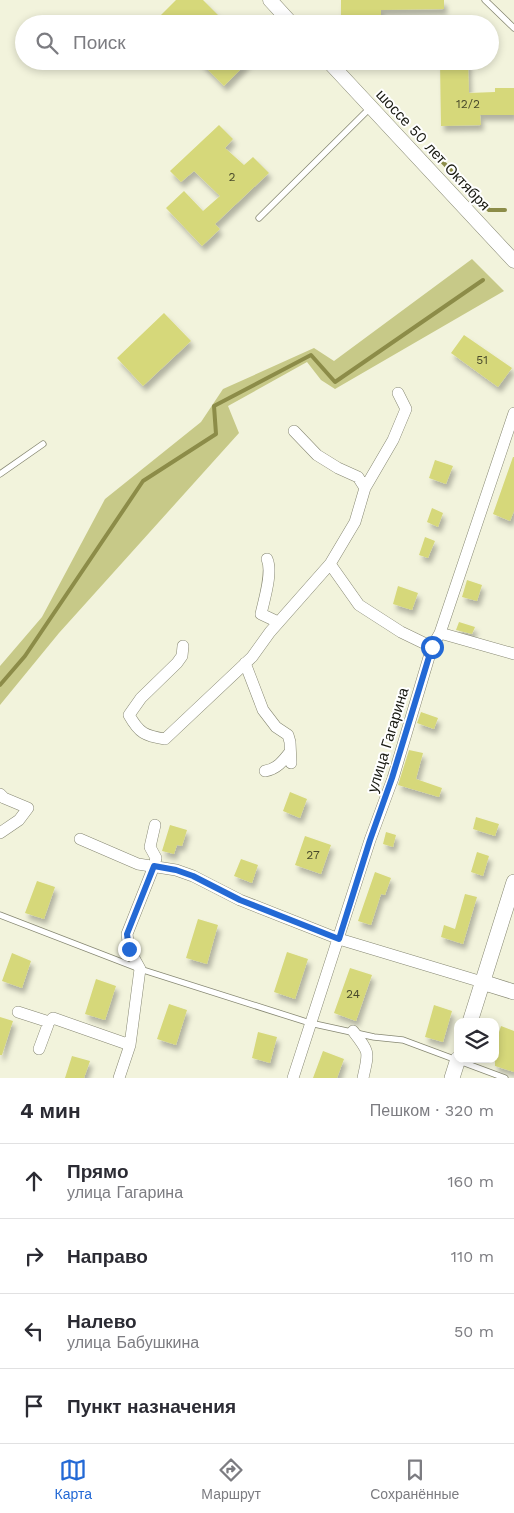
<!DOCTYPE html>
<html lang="ru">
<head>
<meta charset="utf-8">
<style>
  body { margin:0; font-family:"Work Sans",sans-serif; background:#f2f2f3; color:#2b2b33 }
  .controls { position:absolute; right:15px; bottom:15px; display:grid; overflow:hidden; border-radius:10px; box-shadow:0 2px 8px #0003 }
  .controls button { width:45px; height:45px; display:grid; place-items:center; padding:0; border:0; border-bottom:1px solid #e1e1e2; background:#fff; color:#2b2b33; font:25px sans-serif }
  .stop { position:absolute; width:15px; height:15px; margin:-11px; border:4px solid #2369d5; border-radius:50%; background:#fff }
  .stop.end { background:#2369d5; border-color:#fff; box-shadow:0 1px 5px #0008 }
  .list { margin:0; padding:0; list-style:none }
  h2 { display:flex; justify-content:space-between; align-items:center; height:65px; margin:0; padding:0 20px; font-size:21px }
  h2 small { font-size:16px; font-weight:400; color:#7c7c81 }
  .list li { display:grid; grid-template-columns:32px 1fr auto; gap:15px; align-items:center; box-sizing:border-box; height:75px; padding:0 20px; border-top:1px solid #e1e1e2 }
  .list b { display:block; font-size:19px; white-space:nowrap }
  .list p { margin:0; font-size:16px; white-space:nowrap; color:#7c7c81 }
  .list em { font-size:16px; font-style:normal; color:#7c7c81 }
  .icon { flex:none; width:28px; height:28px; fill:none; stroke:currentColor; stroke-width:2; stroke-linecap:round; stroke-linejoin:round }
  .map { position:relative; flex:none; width:514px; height:1078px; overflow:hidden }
  .search { position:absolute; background:#fff; box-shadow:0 2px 8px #0003; left:15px; right:15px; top:15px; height:55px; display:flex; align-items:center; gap:12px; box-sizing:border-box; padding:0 18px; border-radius:28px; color:#7c7c81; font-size:19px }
  .sheet { height:365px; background:#fff }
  nav { display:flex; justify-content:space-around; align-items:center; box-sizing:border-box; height:70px; border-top:1px solid #e1e1e2; background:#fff; font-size:14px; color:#7c7c81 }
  nav a { display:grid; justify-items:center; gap:2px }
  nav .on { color:#2369d5 }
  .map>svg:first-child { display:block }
  .green { fill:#c7c988 }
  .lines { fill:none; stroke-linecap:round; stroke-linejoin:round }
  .stream { stroke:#8c8c48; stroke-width:4 }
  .building { fill:#d6d87a; filter:url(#shadow) }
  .service-casing { stroke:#868772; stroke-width:7 }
  .minor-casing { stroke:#868772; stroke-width:12 }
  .tertiary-casing { stroke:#868772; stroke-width:15 }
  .secondary-casing { stroke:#868772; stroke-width:16 }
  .service { stroke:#fff; stroke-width:5.5 }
  .minor { stroke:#fff; stroke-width:11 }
  .tertiary { stroke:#fff; stroke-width:14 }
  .secondary { stroke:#fff; stroke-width:15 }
  .route { stroke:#2369d5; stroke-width:6 }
  .labels { text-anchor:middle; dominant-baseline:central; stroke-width:4; stroke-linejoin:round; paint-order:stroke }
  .number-label { font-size:12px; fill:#48492b }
  .street-label { font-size:15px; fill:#181911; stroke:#fff }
</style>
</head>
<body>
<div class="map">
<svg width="514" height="1078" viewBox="0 0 514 1078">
  <defs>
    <filter id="shadow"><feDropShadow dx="3" dy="5.5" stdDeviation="2.5" flood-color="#0004"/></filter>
  </defs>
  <rect width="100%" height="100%" fill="#f2f3dc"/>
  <path class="green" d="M472 259 504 291 335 389 321 380 307 362 228 406 239 433 59 633 0 705V666L42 617 105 499 201 422 223 389 314 348 334 361Z"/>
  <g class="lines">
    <path class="stream" d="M433 152 489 210H505
      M0 685 25 656 143 481 216 434 214 406 311 355 335 382 483 280"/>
  </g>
  <path class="building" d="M176 0H203L227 24H162L157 19Z
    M341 0H444V9L381 10V20H341Z
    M199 61H249L224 86Z
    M440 61H468L469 93 495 92V88H514V115H480L481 125 441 126Z
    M219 125 233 139 225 148 244 165 253 157 269 173 215 224 220 229 202 246 166 208 184 191 203 211 220 196 194 171 181 182 170 171Z
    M164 313 191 341 143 386 117 358Z
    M464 335 512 368 498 387 451 353Z
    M513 457H514V511L510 521 493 514Z
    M435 460 453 466 446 484 429 478Z
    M432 508 443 513 438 527 427 522Z
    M425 537 435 541 428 558 419 555Z
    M467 580 482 585 477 601 462 597Z
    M398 586 418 593 412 610 393 604Z
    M459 622 475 627 472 634 456 630Z
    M421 712 438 718 434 729 417 723Z
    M409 750 423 753 416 779 442 788 439 797 398 785Z
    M290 792 307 799 300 818 283 811Z
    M476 817 499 824 495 836 473 829Z
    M170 825 187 830 182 846 177 845 174 854 162 851Z
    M386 832 396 835 393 847 383 844Z
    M305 836 331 845 321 874 295 865Z
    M477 852 489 856 483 876 471 872Z
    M241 859 258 865 252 883 234 876Z
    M375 872 391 878 385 895 381 894 371 925 358 921Z
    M37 881 55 887 44 919 25 913Z
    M465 894 477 897 463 944 441 937 444 925 455 929Z
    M198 919 218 925 207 964 186 958Z
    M287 952 308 959 295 999 274 992Z
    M12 953 31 961 22 988 2 981Z
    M350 968 372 975 356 1021 334 1013Z
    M96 979 116 986 105 1020 85 1014Z
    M169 1004 187 1010 176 1045 157 1039Z
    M434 1005 452 1011 443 1042 425 1037Z
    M0 1017 13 1021 2 1055H0Z
    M501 1026 514 1031V1072L495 1066V1044Z
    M258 1032 277 1037 270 1063 252 1058Z
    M323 1051 344 1059 337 1078H313Z
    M72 1056 90 1061 84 1078H65Z"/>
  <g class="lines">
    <g class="service-casing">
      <path id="service" d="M485 0 514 28
        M259 218 371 107
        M0 474 43 444
        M0 915 140 969 310 1023 374 1037 403 1040 505 1078"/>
    </g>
    <g class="minor-casing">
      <path id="minor" d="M294 431 317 455 338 468 358 477 365 488
        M267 559C273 572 264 600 261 614L278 622
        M330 564 359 605 401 632 432 647
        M440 633 514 654
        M183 646 182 656 177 663 141 698 129 715C139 733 145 736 165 739L252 657 270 632 330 564 355 522 365 488 393 440 406 409 398 393
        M245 663 263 710 276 727 288 735 290 742 291 763
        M265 771C277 769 283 761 290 752
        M0 794 4 798 28 808 19 820 0 833
        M80 839 138 864 176 870 193 876 240 900 339 939 482 982
        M18 1012 49 1022 53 1018 130 1045
        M353 1031C370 1053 369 1051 363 1078
        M39 1049 49 1022
        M119 1078 130 1045 140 969 129 949 127 934 154 866 156 858 150 847 155 825
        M293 1078 370 840 393 778 432 647 440 633 514 413"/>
    </g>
    <g class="tertiary-casing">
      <path id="tertiary" d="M270 0 292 24
        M328 61 514 261"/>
    </g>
    <g class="secondary-casing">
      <path id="secondary" d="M482 982 514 992
        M470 1022 514 882
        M452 1078 458 1059"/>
    </g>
    <use href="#service" class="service"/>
    <use href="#minor" class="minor"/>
    <use href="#tertiary" class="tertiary"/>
    <use href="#secondary" class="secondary"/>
  </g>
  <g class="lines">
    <path class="route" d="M129 949 127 934 154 866 176 870 193 876 240 900 339 939 370 840 392 778 432 647"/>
  </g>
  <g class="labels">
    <g class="number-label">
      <text x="468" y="104">12/2</text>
      <text x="232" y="177">2</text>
      <text x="482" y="360">51</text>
      <text x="313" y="855">27</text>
      <text x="353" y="994">24</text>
    </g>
    <g class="street-label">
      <text transform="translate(433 150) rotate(47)">шоссе 50 лет Октября</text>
      <text transform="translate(388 740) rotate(-73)">улица Гагарина</text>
    </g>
  </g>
</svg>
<div class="controls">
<button><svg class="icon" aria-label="layers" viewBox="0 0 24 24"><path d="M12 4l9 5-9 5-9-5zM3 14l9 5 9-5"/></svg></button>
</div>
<div class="stop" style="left:432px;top:647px"></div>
<div class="stop end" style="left:129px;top:949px"></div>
<div class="search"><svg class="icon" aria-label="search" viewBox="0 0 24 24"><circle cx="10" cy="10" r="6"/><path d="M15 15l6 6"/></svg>Поиск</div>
</div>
<section class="sheet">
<h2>4 мин<small>Пешком · 320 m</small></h2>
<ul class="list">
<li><svg class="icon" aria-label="ahead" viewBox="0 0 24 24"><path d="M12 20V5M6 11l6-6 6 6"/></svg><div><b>Прямо</b><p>улица Гагарина</p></div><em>160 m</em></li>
<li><svg class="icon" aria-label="right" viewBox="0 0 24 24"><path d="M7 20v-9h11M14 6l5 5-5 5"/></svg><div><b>Направо</b></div><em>110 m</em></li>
<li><svg class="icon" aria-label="left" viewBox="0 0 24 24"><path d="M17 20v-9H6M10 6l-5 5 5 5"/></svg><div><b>Налево</b><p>улица Бабушкина</p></div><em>50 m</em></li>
<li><svg class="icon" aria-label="arrive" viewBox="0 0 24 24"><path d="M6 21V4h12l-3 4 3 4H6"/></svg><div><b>Пункт назначения</b></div></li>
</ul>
</section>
<nav>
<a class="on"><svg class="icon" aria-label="map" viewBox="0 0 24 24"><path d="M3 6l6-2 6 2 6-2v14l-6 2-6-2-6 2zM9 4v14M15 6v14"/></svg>Карта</a>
<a><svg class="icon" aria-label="directions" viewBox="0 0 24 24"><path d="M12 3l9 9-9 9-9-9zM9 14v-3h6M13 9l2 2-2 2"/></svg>Маршрут</a>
<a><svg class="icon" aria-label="saved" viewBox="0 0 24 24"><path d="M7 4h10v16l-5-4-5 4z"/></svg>Сохранённые</a>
</nav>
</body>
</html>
